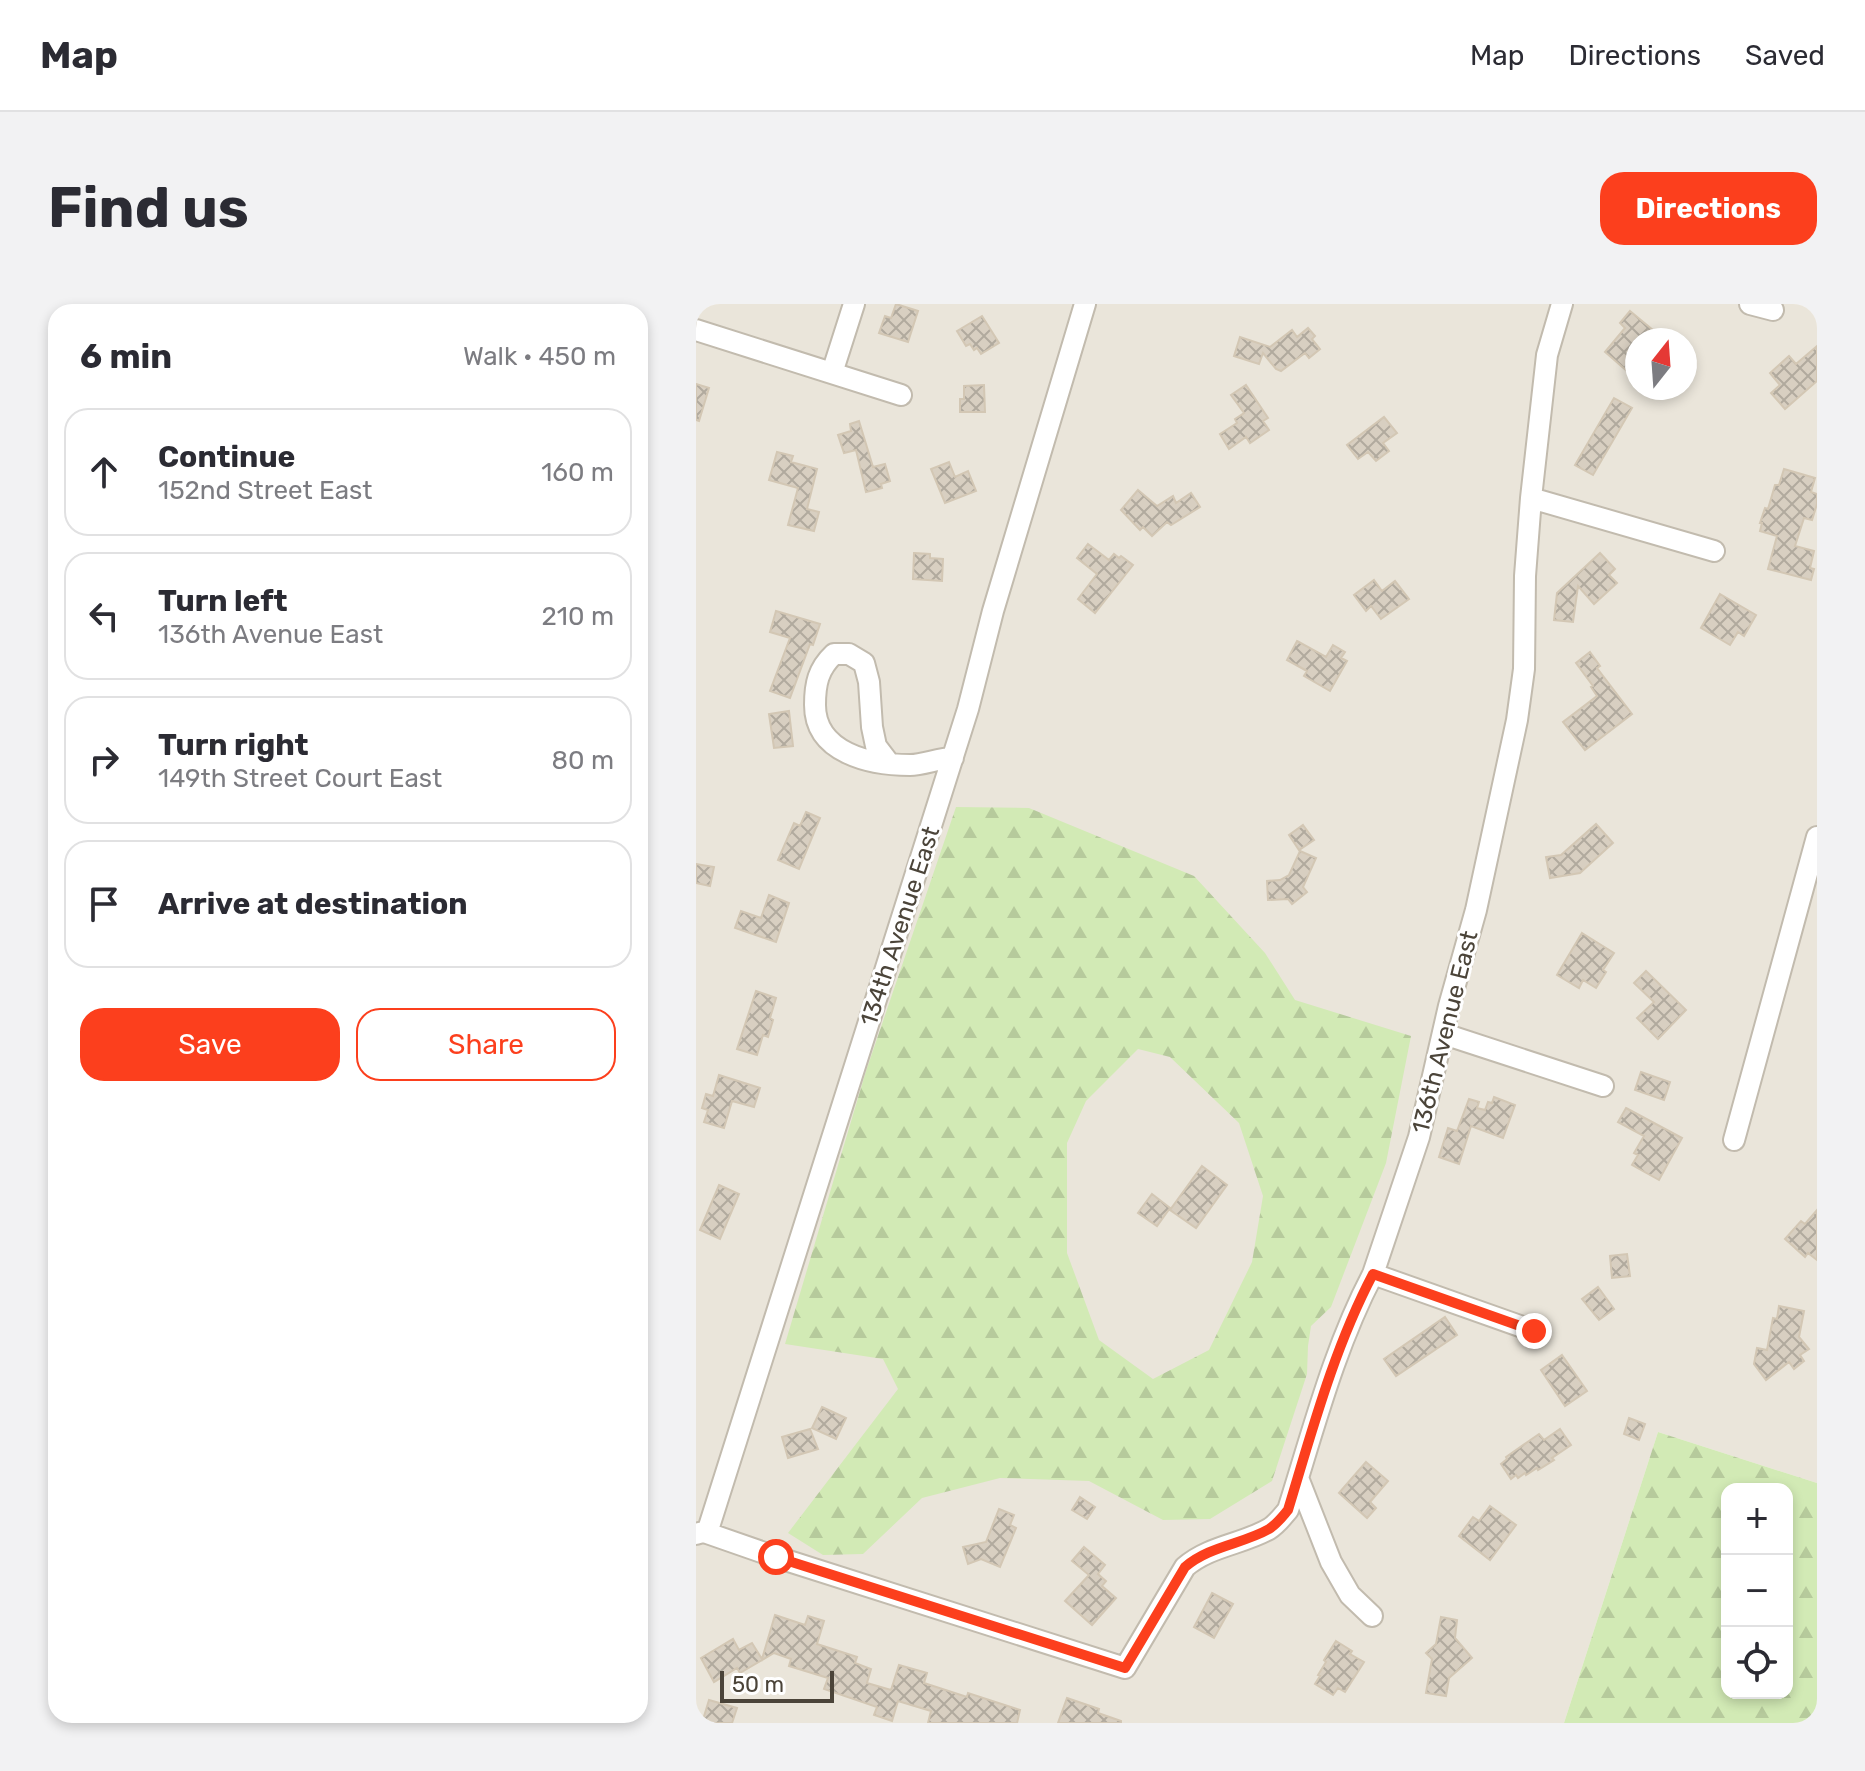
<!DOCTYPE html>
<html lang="en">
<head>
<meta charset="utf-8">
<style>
  body { margin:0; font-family:Rubik,sans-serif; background:#f2f2f3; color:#2b2b33 }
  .controls { position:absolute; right:24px; bottom:24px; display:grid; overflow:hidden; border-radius:16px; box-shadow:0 4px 12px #0003 }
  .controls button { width:72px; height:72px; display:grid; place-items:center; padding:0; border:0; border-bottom:2px solid #e1e1e2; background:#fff; color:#2b2b33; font:40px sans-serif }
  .compass { position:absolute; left:929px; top:24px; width:72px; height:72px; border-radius:50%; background:#fff; box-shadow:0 4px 12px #0003; rotate:17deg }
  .scale { position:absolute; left:24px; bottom:20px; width:114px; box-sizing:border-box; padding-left:8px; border:4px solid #4b4439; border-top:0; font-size:22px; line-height:28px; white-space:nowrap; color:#4b4439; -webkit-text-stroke:6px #fff; paint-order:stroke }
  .stop { position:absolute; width:24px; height:24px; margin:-18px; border:6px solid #fc3f1d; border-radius:50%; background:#fff }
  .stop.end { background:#fc3f1d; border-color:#fff; box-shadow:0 2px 8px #0008 }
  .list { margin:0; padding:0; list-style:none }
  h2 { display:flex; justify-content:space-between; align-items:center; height:104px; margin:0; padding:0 32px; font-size:34px }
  h2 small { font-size:26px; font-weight:400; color:#7c7c81 }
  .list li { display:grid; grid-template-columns:52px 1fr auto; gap:24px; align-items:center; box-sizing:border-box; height:128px; margin:0 16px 16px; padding:0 16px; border:2px solid #e1e1e2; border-radius:24px }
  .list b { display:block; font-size:30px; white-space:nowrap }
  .list p { margin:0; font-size:26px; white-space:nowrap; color:#7c7c81 }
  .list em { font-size:26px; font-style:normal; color:#7c7c81 }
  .actions { display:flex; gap:16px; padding:24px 32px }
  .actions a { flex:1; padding:18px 0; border:2px solid #fc3f1d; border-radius:24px; text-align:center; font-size:28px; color:#fc3f1d }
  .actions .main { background:#fc3f1d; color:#fff }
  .icon { flex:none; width:44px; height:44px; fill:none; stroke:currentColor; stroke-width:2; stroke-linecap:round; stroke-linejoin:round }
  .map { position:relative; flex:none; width:1121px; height:1419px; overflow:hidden; border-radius:24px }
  header { display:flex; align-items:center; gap:48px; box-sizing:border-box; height:112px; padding:0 40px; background:#fff; border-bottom:2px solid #e1e1e2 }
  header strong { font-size:38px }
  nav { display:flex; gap:44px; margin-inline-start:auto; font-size:28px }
  .intro { display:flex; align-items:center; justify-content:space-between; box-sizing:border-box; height:192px; padding:0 48px }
  h1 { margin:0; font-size:56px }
  .button { padding:20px 36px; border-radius:24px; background:#fc3f1d; color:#fff; font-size:28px; font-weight:700 }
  main { display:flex; gap:48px; padding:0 48px }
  aside { flex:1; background:#fff; border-radius:24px; box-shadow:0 4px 12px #0003 }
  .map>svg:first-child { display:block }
  .residential { fill:#eae5da; fill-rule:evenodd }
  .forest { fill:url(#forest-firs); fill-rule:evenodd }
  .building { fill:url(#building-cross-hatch); stroke:#d3c7b4; stroke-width:2 }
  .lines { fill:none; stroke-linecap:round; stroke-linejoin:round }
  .minor-casing { stroke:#c2bbae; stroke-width:24 }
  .minor { stroke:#fff; stroke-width:20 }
  .route { stroke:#fc3f1d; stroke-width:10 }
  .labels { text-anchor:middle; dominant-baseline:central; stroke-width:6; stroke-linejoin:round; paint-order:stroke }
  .street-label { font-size:24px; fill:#4b4439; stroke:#fff }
</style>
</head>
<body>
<header>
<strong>Map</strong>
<nav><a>Map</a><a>Directions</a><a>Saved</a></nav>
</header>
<div class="intro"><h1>Find us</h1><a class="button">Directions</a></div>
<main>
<aside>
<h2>6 min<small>Walk · 450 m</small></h2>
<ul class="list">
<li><svg class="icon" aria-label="ahead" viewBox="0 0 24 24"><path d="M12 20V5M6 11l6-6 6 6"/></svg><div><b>Continue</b><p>152nd Street East</p></div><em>160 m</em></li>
<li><svg class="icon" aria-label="left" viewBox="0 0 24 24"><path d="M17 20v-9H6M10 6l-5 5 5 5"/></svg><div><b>Turn left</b><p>136th Avenue East</p></div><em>210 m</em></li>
<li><svg class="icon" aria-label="right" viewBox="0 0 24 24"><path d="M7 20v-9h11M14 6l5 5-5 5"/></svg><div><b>Turn right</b><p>149th Street Court East</p></div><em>80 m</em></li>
<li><svg class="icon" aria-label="arrive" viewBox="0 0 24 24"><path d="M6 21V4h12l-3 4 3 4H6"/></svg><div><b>Arrive at destination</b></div></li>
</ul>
<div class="actions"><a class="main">Save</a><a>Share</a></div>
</aside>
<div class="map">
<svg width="1121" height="1419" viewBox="0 0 1121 1419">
  <defs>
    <pattern id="forest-firs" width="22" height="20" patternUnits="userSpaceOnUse" patternTransform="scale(2)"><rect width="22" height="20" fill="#d2eab5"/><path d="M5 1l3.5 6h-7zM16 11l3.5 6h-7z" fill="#b6ca9c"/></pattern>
    <pattern id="building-cross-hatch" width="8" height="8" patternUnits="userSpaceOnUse" patternTransform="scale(2)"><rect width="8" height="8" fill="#d8cfc1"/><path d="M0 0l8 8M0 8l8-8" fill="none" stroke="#b1aa9e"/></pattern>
  </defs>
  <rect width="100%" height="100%" fill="#f6f3ec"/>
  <path class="residential" d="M0 0H1121V1179L962 1128 868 1419H0ZM941 36H989V84H941Z"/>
  <path class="forest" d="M260 503 333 504 498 572 569 649 599 696 715 732 690 859 635 1003 615 1022 612 1042 611 1070 576 1177 514 1215 467 1216 393 1177 304 1174 226 1194 167 1250 127 1251 92 1229 202 1085 187 1055 89 1040 170 767ZM442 745 474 753 543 819 567 892 556 958 513 1046 457 1075 403 1036 371 949V839L390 797Z
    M962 1128 1121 1179V1419H868ZM1031 1185H1091V1389H1031Z"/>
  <path class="building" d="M200 0 222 7 212 38 183 29 189 12 195 14Z
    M934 7 969 36H941V56L931 67 909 48 929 24 924 19Z
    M286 12 303 39 285 50 281 44 278 46 274 40 270 42 261 27Z
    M612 24 619 32 616 35 624 45 613 54 609 49 585 67 580 65 567 49 563 60 538 52 544 33 574 43 596 26 601 33Z
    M1121 42V77L1089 105 1075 89 1084 81 1074 69 1093 52 1100 60Z
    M0 80 13 84 3 117 0 116Z
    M288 81 289 108H264V95H268V82Z
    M550 81 572 114 567 117 573 126 554 139 550 133 533 145 524 130 541 119 539 115 548 109 535 91Z
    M918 94 936 104 897 171 879 161Z
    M688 113 701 129 687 139 693 147 680 157 672 148 662 155 651 141Z
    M163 117 177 163 189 160 194 177 185 180 186 184 170 188 160 146 148 149 142 131 155 127 154 120Z
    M81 148 97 152 95 158 121 165 111 205 123 208 118 227 92 221 102 184 73 176Z
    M253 158 259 173 272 167 280 187 249 199 235 165Z
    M1088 165 1119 174 1115 188 1121 190V200L1116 216 1108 214 1099 242 1118 247 1114 264 1118 265 1115 276 1072 265 1081 232 1064 227 1066 219H1064L1069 204 1072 205 1079 181H1083Z
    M442 186 461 202 477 192 480 199 495 189 504 203 475 221 471 218 456 232 447 223 444 226 425 206Z
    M392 240 413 256 418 250 423 254 425 252 437 261 399 309 382 295 401 270 381 254Z
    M218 249 234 250V254L247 255 246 277 217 275Z
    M904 249 919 265 913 271 921 279 898 300 882 282 877 318 858 316 861 289Z
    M678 276 686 287 699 277 713 295 685 315 675 302 670 307 658 291Z
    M1024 290 1060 311 1048 332 1042 328 1034 341 1005 324Z
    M80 307 124 320 117 341 114 340 94 394 74 387 94 334 74 328Z
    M601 337 630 353 637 341 649 348 645 354 651 357 634 387 608 372 611 367 591 356Z
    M894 348 904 362 901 364 936 410 889 446 867 418 901 392 895 383 897 382 880 359Z
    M93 407 97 442 78 444 73 410Z
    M110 508 124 514 103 565 82 556 98 519 104 522Z
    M900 520 917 539 884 569 854 574 850 553 865 551Z
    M607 521 618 536 603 546 593 531Z
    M604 547 620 554 607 583 611 588 596 600 592 595 572 596 571 577 584 576 593 571Z
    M0 560 18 563 14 582 0 579Z
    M73 591 93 599 80 638 39 624 45 607 65 614Z
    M886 629 918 649 907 666 910 668 900 684 887 676 883 684 861 671Z
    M950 667 990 706 962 735 941 714 958 698 938 679Z
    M60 687 80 694 74 714 77 716 72 733 67 731 61 751 41 745Z
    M945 768 974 778 968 796 939 786Z
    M23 771 64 784 58 803 36 797 28 824 8 818 12 806 6 804 10 790 17 792Z
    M798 793 819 801 807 834 775 822 763 860 743 853 752 824 761 827 773 795 783 798 781 804 789 806 792 798 796 799Z
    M930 804 986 834 963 876 936 861 942 851 938 849 948 832 922 818Z
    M506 862 531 881 500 924 474 906Z
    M23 881 43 890 24 935 4 926Z
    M456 890 474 904 461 922 442 909Z
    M1121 906V956L1112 949 1109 953 1089 935 1105 917 1109 920Z
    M931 950 934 972 916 974 914 952Z
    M902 983 918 1005 903 1016 886 995Z
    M1083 1002 1108 1007 1103 1033 1113 1045 1104 1051 1108 1057 1098 1065 1093 1058 1070 1076 1058 1060 1061 1044 1071 1046 1077 1014 1081 1015Z
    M749 1013 761 1031 700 1072 688 1055Z
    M866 1051 891 1087 869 1102 845 1066Z
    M126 1103 150 1114 140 1135 116 1124Z
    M933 1114 949 1120 943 1136 928 1130Z
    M114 1125 122 1145 92 1154 86 1133Z
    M864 1125 875 1141 856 1154 858 1156 842 1166 841 1164 830 1171 829 1169 822 1174 820 1171 815 1175 805 1160 811 1155 810 1153 843 1130 848 1136Z
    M670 1158 692 1177 674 1198 680 1204 671 1214 643 1189Z
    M384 1193 399 1203 391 1215 376 1206Z
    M794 1202 820 1221 794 1256 763 1232 777 1213 783 1217Z
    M303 1205 318 1211 314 1221 320 1224 304 1263 285 1255 272 1260 267 1243 290 1238Z
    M388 1243 409 1261 402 1270 410 1277 406 1282 420 1294 396 1321 369 1297 393 1271 376 1257Z
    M516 1289 537 1300 518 1334 498 1323Z
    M79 1311 109 1321 112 1312 128 1317 121 1340 161 1353 159 1359 175 1365 171 1379 195 1386 203 1361 231 1369 228 1379 271 1393 272 1389 324 1406 321 1419H232L235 1407 202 1397 196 1417 178 1411 181 1403 128 1385 132 1374 93 1362 95 1355 78 1349 44 1369 41 1364 18 1378 5 1354 37 1335 43 1346 56 1339 66 1355Z
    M745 1313 761 1316 759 1334 776 1354 753 1374 750 1392 730 1389 736 1355 730 1349 740 1340Z
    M640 1337 656 1347 654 1350 668 1358 649 1388 642 1384 637 1391 619 1380 624 1372 622 1371 630 1358 628 1356Z
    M371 1394 403 1405 402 1409 425 1417V1419H362Z
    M13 1396 41 1404 36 1419H6Z"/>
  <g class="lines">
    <g class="minor-casing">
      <path id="minor" d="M1054 0 1077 6
        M0 26 205 91
        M136 69 158 0
        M835 194 1018 247
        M193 459 180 442 176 423 173 378 168 359 153 350H138C122 365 119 380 119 401 119 449 174 461 214 461 228 461 242 454 257 454
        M748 730 907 782
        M1038 836 1121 533
        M677 970 838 1027
        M602 1174 635 1258 654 1291 676 1312
        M11 1229 272 405 297 307 389 0
        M0 1230 7 1228 11 1229 80 1253 429 1364 489 1263C513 1242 547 1240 573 1225 581 1220 586 1213 592 1206 617 1127 638 1044 677 970L723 833 753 702 780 606 821 416 828 365 829 272 835 194 851 51 866 0"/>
    </g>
    <use href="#minor" class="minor"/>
  </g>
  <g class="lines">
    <path class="route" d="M80 1253 429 1364 489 1263C513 1242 547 1240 573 1225 581 1220 586 1213 592 1206 616 1127 638 1044 677 970L838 1027"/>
  </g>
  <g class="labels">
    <g class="street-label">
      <text transform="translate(204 622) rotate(-72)">134th Avenue East</text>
      <text transform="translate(749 728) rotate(-76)">136th Avenue East</text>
    </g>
  </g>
</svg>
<div class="controls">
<button>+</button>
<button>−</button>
<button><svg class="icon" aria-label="locate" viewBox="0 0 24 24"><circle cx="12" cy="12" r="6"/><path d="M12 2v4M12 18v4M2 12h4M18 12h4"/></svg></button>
</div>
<svg class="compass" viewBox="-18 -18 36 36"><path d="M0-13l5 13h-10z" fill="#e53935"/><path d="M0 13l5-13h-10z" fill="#7c7c81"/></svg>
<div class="scale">50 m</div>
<div class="stop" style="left:80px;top:1253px"></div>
<div class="stop end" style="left:838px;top:1027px"></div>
</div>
</main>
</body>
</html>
